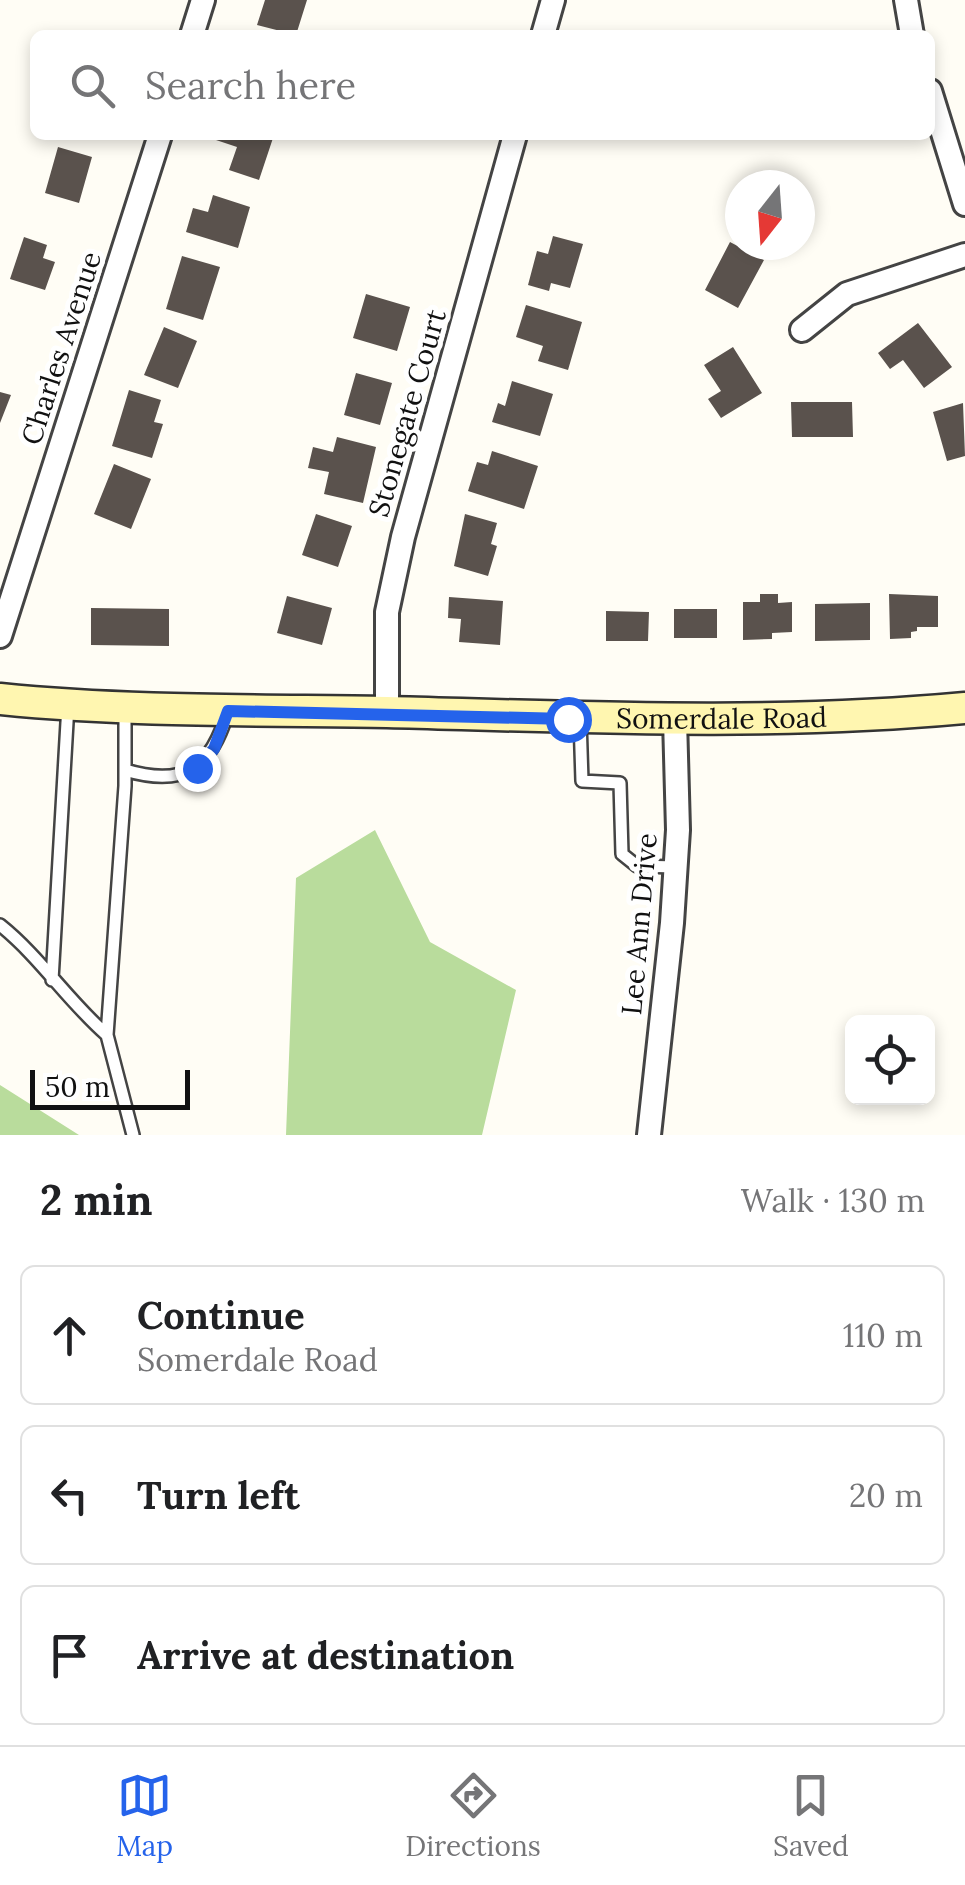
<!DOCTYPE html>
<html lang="en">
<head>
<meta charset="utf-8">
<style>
  body { margin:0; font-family:Lora,serif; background:#f2f2f2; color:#202124 }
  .controls { position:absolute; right:30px; bottom:30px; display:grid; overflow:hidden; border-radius:15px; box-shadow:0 5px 15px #0003 }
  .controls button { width:90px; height:90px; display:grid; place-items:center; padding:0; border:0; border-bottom:2px solid #e0e0e0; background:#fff; color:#202124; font:50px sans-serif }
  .compass { position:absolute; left:725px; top:170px; width:90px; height:90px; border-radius:50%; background:#fff; box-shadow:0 5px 15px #0003; rotate:197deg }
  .scale { position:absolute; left:30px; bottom:25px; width:160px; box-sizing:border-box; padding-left:10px; border:5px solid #111; border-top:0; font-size:28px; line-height:35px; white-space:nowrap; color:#111; -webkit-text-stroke:8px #fff; paint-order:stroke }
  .stop { position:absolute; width:30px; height:30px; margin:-22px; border:8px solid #2563eb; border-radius:50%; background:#fff }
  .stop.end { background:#2563eb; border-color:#fff; box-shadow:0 2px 10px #0008 }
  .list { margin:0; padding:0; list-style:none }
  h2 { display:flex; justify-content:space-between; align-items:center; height:130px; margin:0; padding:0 40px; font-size:42px }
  h2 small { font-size:32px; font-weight:400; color:#757577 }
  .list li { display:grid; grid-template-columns:65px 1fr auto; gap:30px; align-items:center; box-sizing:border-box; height:140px; margin:0 20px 20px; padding:0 20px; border:2px solid #e0e0e0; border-radius:15px }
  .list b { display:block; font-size:38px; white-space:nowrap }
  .list p { margin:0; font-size:32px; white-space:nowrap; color:#757577 }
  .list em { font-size:32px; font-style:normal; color:#757577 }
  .icon { flex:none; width:55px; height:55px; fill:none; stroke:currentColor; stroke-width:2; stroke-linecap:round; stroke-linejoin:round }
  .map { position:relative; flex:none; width:965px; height:1135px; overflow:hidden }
  .search { position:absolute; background:#fff; box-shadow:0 5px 15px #0003; left:30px; right:30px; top:30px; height:110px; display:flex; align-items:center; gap:25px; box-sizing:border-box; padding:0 35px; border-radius:15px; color:#757577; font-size:38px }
  .sheet { height:610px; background:#fff }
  nav { display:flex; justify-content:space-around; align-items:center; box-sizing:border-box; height:140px; border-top:2px solid #e0e0e0; background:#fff; font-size:28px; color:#757577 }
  nav a { display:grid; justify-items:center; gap:5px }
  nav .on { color:#2563eb }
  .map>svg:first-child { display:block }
  .forest { fill:#b9dc9c }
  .building { fill:#5a524d }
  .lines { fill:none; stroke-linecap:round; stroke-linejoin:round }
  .service-casing { stroke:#444; stroke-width:16 }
  .minor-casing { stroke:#444; stroke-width:28 }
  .secondary-casing { stroke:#333; stroke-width:35 }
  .service { stroke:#fff; stroke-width:11 }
  .minor { stroke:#fff; stroke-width:22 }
  .secondary { stroke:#fff6b0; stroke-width:30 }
  .route { stroke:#2563eb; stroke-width:12 }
  .labels { text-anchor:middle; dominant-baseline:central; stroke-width:10; stroke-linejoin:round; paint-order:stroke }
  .street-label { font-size:28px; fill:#111; stroke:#fff }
</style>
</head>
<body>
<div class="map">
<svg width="965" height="1135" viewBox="0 0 965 1135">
  <rect width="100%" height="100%" fill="#fffdf5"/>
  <path class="forest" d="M375 830 430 942 516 990 482 1135H286L296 878Z
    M0 1085 79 1135H0Z"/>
  <path class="building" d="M265 0H307L296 35 257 25Z
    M211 135H274L259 180 229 170 237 147 210 138Z
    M58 147 92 157 79 203 45 193Z
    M213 195 250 207 238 248 186 232 193 208 208 212Z
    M553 236 583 244 570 288 551 283 549 291 528 285 537 251 548 254Z
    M24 237 47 245 43 258 55 262 45 290 10 279Z
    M730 242 764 260 738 308 705 290Z
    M182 256 220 267 203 320 166 309Z
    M366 294 410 307 397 351 353 338Z
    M526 305 582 322 568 370 538 361 543 346 516 337Z
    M918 323 952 367 924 388 903 360 890 369 878 353Z
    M164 327 197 341 178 388 144 375Z
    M733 347 762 393 721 418 708 399 721 391 704 365Z
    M356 373 392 383 380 425 344 415Z
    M512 381 553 394 540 436 492 422 498 403 505 406Z
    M129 390 161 400 154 422 163 424 152 458 112 446Z
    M0 392 11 395 0 423Z
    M791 402H852L853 437H792Z
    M963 403 965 456 947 461 933 412Z
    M337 437 376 447 363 503 324 494 329 472 308 468 313 447 333 452Z
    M492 451 538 466 524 509 468 491 477 462 488 465Z
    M114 464 151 479 131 529 94 514Z
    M316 514 352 526 338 567 302 555Z
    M465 514 497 523 491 544 497 546 488 576 454 566Z
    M760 594H778V603L792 602V632L772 633V639L743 640V602H760Z
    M889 594 938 596V627H917V631L911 632V638L890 639Z
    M287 596 332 608 322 645 277 633Z
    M449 597 503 601 500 645 459 642 461 619 448 618Z
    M870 603V640L815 641V604Z
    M91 608 169 609V646L91 645Z
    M674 609H717V638H674Z
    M606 611 649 612 648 641H606Z"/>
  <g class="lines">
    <g class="service-casing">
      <path id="service" d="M125 711V786L107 1035 133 1135
        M580 719 582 781 620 783 622 854 637 866 676 867
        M125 770C185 788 211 768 228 711
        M0 925C40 957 68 1001 107 1035
        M52 980 68 705"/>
    </g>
    <g class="minor-casing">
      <path id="minor" d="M906 0 912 35
        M192 35 203 0
        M543 35 553 0
        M930 91 965 204
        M802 330 847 294 965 255
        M0 636 160 135
        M387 712V612L403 537 515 135
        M649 1135 672 923 678 830 675 719"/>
    </g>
    <g class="secondary-casing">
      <g id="secondary">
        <path id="s1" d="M0 699C129 712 258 710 387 712 580 717 773 726 965 708"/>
      </g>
    </g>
    <use href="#service" class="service"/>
    <use href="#minor" class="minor"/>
    <use href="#secondary" class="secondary"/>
  </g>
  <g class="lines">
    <path class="route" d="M197 768 214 749 228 711 568 719"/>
  </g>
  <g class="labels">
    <g class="street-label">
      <text transform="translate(61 348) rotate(-72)">Charles Avenue</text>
      <text transform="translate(407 413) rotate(-74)">Stonegate Court</text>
      <text stroke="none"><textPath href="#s1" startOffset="722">Somerdale Road</textPath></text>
      <text transform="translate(639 924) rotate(-85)">Lee Ann Drive</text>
    </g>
  </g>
</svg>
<div class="controls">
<button><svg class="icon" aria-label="locate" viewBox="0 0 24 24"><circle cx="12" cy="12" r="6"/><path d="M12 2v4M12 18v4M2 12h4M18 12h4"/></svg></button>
</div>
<svg class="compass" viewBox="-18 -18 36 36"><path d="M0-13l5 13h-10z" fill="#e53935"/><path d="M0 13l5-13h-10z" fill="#757577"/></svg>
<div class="scale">50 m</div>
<div class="stop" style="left:568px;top:719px"></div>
<div class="stop end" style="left:197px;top:768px"></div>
<div class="search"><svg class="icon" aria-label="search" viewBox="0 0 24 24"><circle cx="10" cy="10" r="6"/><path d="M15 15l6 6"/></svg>Search here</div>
</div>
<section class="sheet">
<h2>2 min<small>Walk · 130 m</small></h2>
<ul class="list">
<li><svg class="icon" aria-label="ahead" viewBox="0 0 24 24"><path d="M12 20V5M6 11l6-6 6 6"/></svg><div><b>Continue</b><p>Somerdale Road</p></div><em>110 m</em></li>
<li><svg class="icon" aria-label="left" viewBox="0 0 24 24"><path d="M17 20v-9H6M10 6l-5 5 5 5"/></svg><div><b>Turn left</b></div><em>20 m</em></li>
<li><svg class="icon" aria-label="arrive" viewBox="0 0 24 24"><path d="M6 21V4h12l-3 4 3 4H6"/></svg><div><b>Arrive at destination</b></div></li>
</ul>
</section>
<nav>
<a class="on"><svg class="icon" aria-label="map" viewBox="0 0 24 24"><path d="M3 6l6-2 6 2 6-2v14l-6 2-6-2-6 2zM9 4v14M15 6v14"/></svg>Map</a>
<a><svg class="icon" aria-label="directions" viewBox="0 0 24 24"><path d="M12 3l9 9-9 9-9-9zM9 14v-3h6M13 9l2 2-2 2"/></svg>Directions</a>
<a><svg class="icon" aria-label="saved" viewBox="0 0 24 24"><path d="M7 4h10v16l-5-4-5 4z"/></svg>Saved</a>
</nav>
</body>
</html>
